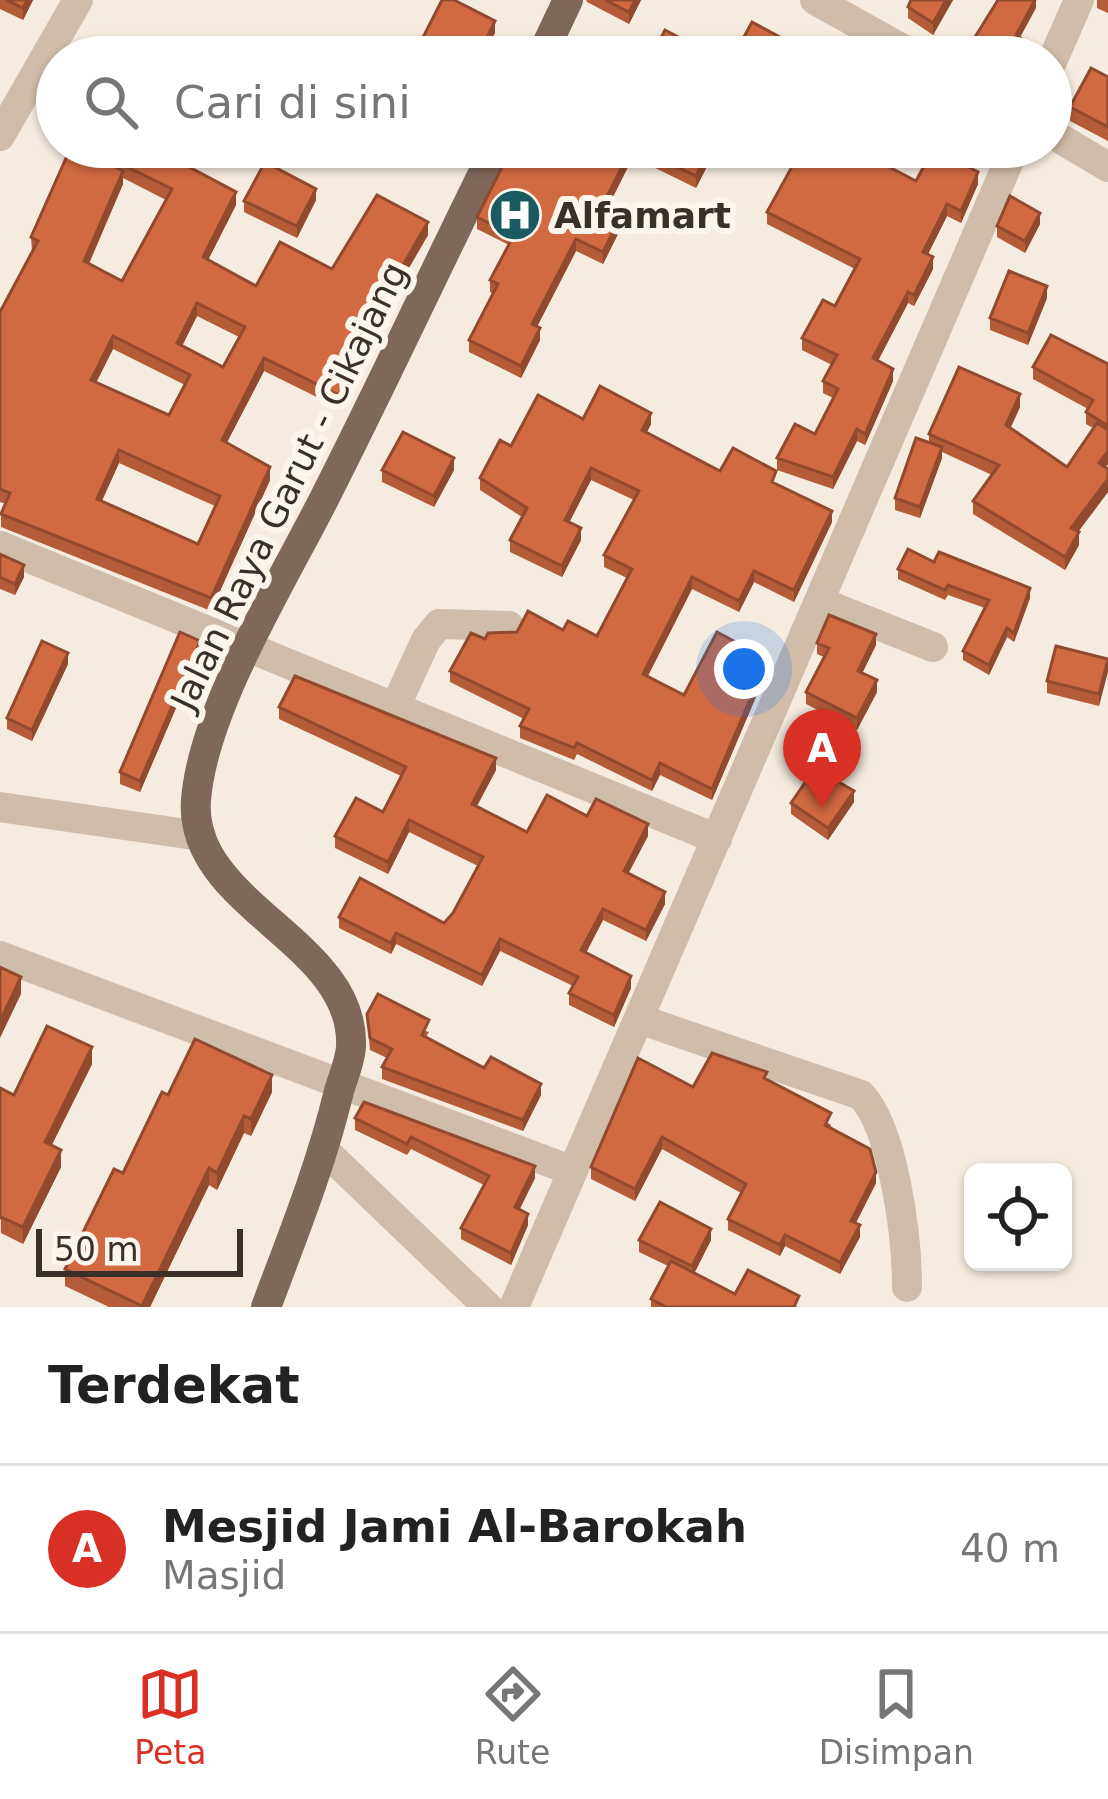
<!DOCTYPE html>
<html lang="id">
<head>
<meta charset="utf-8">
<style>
  body { margin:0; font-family:"DejaVu Sans",sans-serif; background:#f6f6f6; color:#222 }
  .controls { position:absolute; right:36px; bottom:36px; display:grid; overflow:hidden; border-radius:18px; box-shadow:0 3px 9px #0004 }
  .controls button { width:108px; height:108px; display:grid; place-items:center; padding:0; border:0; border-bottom:3px solid #e0e0e0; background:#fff; color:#222; font:60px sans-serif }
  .scale { position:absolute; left:36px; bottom:30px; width:207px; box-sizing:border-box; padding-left:12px; border:6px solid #3b3029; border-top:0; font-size:33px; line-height:42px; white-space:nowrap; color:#3b3029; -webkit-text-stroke:9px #fcf5ec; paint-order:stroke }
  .you { position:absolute; left:744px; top:669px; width:42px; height:42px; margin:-30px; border:9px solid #fff; border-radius:50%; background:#1a73e8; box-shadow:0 0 0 18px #1a73e833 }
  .badge { display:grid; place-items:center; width:78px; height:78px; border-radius:50%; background:#d93025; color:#fff; font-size:39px; font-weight:700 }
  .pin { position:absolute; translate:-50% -99px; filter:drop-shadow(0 3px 6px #0008) }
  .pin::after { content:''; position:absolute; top:63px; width:42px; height:36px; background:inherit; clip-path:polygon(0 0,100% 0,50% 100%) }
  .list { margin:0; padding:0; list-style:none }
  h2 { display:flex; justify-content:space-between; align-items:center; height:156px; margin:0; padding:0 48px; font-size:51px }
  h2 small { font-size:39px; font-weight:400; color:#767676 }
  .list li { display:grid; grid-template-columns:78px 1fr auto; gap:36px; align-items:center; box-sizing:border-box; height:168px; padding:0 48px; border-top:3px solid #e0e0e0 }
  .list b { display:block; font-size:45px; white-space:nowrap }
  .list p { margin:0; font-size:39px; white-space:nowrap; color:#767676 }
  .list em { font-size:39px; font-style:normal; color:#767676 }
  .icon { flex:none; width:66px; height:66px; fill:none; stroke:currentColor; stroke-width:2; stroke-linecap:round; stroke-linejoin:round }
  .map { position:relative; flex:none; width:1108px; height:1307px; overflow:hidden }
  .search { position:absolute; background:#fff; box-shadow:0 3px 9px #0004; left:36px; right:36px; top:36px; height:132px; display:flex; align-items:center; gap:30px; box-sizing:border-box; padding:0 42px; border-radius:66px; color:#767676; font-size:45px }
  .sheet { height:324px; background:#fff }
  nav { display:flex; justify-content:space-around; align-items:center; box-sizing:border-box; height:168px; border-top:3px solid #e0e0e0; background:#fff; font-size:33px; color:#767676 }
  nav a { display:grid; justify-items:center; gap:6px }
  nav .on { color:#d93025 }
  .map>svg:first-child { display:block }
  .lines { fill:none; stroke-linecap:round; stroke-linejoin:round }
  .minor { stroke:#cfbca9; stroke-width:30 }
  .primary { stroke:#7f6759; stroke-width:30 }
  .wall { fill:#b45b38; fill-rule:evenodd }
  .shaded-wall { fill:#924a2e }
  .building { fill:#d16a41; stroke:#924a2e; stroke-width:3; fill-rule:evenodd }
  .labels { text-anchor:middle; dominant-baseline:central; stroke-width:12; stroke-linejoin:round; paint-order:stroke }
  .poi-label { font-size:36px; font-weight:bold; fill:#3b3029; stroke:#fcf5ec; text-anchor:start }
  .street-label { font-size:36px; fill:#3b3029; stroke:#fcf5ec }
</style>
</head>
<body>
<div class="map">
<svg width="1108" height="1307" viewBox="0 0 1108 1307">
  <rect width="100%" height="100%" fill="#f5ebdf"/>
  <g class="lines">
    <path class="minor" d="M815 0 917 57
      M1051 64 1079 0
      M1051 133 1108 167
      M0 136 78 0
      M0 546 717 839
      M820 602 933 647
      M396 705 426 640 439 624 509 626
      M0 807 201 836
      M0 956 573 1171
      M639 1019 861 1095C894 1130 907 1238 907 1287
      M326 1152 488 1307
      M514 1307 1015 147"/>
    <path class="primary" d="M541 57 568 0
      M266 1307C293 1235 321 1166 339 1091 343 1077 350 1062 351 1047 356 941 188 906 196 800 203 709 282 582 324 499 383 383 438 264 496 147"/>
  </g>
  <path class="wall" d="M0 0H33L23 20 0 9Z
    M586 0H641L629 24 587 2Z
    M953 0 933 35 908 18V7Z
    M1097 0H1108V13L1097 8Z
    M1108 77V141L1070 121V107Z
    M512 147H717L696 188 633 157 608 207 622 226 603 264 576 251 537 327 540 340 521 378 469 352V340L494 294 490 292V280L509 245 477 229V217Z
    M766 147H851L916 181 978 184 961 223 947 216 928 254 933 269 914 306 908 303 878 361 893 381 865 445 857 441 833 489 777 470V458L815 434 833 398 823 393V381L832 365 802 350V338L835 306 855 269 767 224V212L794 163 766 150Z
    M113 160 184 162 183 164 236 205 208 260 256 286 332 269 428 235 378 321 339 408 264 371 227 442 270 480 211 611 1 527V514L6 504 0 502V312L32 251 31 237 113 166ZM123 178 166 200 122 281 89 264 123 184ZM197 316 239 337 223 367 182 346ZM113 349 185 385 169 415 96 382ZM119 463 215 506 198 544 102 501Z
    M316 200 297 238 244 212V201Z
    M1040 224 1025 253 997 237V226Z
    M1047 298 1028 345 990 330V318Z
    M1108 364V464L1106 467 1108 492 1078 532 1079 545 1065 570 973 514V501L992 475 942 452V458L920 518 895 510V498L929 442V434L1020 407 1010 428 1067 467 1093 428 1086 424V412L1088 409 1033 379V367Z
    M583 419 651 424 647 432 720 471 776 484 832 522 794 602 754 582 739 612 692 589 648 676 684 695 767 671 712 800 660 775 652 791 577 754 574 760 520 738V726L524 719 450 682V671L485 639 563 630 597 636 627 578 604 567V555L634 500 591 480 569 522 581 540 562 577 510 552V540L522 517 480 490V478L511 446Z
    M382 470H454L434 507 382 482Z
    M0 554 24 577 15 595 0 589Z
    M934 562 1030 598 1014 642 1007 637 989 675 963 660V651L985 608 948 595 945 600 898 579V569Z
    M817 643 876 645 862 673 877 692 857 730 806 704V692L824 657 817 654Z
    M200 652 140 792 120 784V772Z
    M1108 659 1099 706 1047 693V681Z
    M68 664 32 741 7 729V718Z
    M279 707 496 770 477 806 527 832 587 816 648 836 628 873 665 904 646 941 603 920 586 953 631 988 614 1027 569 1005V993L573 986 500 951 482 986 396 944 391 954 339 928V917L444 923 453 913 478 866 409 832 388 874 335 848V836L383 812 401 776 279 719Z
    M854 802 828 840 791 814V803Z
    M367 1014 429 1032 426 1037 541 1095 523 1131 382 1079V1067L387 1058 370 1050Z
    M92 1064 51 1146 61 1167 23 1244 1 1233 0 1088 14 1095Z
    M767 1079 831 1125 830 1128 876 1183 856 1223 860 1237 840 1274 785 1246 780 1256 728 1230V1219L741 1193 662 1149 635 1201 591 1179V1167L693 1087Z
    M272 1092 251 1136 244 1133 217 1190 209 1185 150 1307H109L65 1286V1269L123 1173Z
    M355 1118 535 1178 519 1209 528 1225 511 1265 461 1239V1228L484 1185 411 1149 407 1155 355 1130Z
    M639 1240H711L694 1273 735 1294 799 1307H651V1299L668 1266 639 1252Z"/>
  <path class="shaded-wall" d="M27 0H33L23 20V8Z
    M635 0H641L629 24V12Z
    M946 0H953L933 35V23Z
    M1036 0V8L1016 45V35Z
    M495 21V33L483 57H478Z
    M633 147V157L603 216V204Z
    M711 147H717L696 188V176Z
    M123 171V184L84 274V261Z
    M978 172V184L961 223V211Z
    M316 189V200L297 238V226Z
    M236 192V205L203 270V257Z
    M947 204V216L923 264V252Z
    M1040 213V224L1025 253V241Z
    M622 214V226L603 264V252Z
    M428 222V235L378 321 339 408V395L378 308Z
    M576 239V251L532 336V324Z
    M933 257V269L914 306V295Z
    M1047 286V298L1028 345V333Z
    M908 292V303L873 370V358Z
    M197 303V316L177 356V343Z
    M540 328V340L521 378V366Z
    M113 336V349L91 393V380Z
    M264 358V371L222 452V440Z
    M893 369V381L865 445V434Z
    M1020 394V407L1006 438V425Z
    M651 413V424L642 441V430Z
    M857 429V441L833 489V477Z
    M942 447V458L920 518V507Z
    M119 450V463L97 511V499Z
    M1108 451V464L1099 476V463Z
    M454 458V470L434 507V496Z
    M270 467V480L211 611V598Z
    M591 468V480L565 531V520Z
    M1108 479V492L1071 541V528Z
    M832 511V522L794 602V590Z
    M581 528V540L562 577V566Z
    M1079 532V545L1065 570V557Z
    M24 565V577L15 595V584Z
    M754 571V582L739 612V601Z
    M692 577V589L643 685V674Z
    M1030 588V598L1014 642V633Z
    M1007 628V637L989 675V665Z
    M876 634V645L858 682V671Z
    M200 641V652L140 792V781Z
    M68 653V664L32 741V730Z
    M767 659V671L712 800V789Z
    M1108 661V672L1099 706V694Z
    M877 680V692L857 730V718Z
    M496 758V770L472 815V804Z
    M660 763V775L652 791V780Z
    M854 791V802L828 840V828Z
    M409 820V832L388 874V862Z
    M648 824V836L624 882V871Z
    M665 892V904L646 941V930Z
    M603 909V920L581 962V950Z
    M396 933V944L391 954V943Z
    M500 939V951L482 986V975Z
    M631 976V988L614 1027V1015Z
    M21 977V994L0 1038V1021Z
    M92 1047V1064L45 1159V1142Z
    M272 1075V1092L251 1136V1119Z
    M541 1084V1095L523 1131V1120Z
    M244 1116V1133L217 1190V1173Z
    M662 1137V1149L635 1201V1189Z
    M61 1150V1167L23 1244V1227Z
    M535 1166V1178L515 1219V1207Z
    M209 1168V1185L150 1307H142Z
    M876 1172V1183L851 1232V1221Z
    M528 1214V1225L511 1265V1253Z
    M860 1225V1237L840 1274V1262Z
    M711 1229V1240L692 1278V1266Z
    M785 1235V1246L780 1256V1245Z"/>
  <path class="building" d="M6 0H27L23 8Z
    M442 0H454L495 21 478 57H413Z
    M605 0H635L629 12Z
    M911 0H946L933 23 908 7Z
    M998 0H1035L1016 35 1033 47 1029 57H976L967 50Z
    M752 22 802 49 798 57H733Z
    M665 30 716 57H651Z
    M85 41 116 57H77Z
    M340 47 360 57H335Z
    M1091 68 1108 77V127L1070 107Z
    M71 147H77L123 171 84 261 122 281 172 189 113 160 120 147H181L184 149 178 161 236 192 203 257 256 286 280 242 332 269 377 195 428 222 378 308 339 395 264 358 222 440 270 467 211 598 1 514 10 493 0 489V312L38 241 31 237ZM197 303 245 327 223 367 177 343ZM113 336 190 375 169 415 91 380ZM119 450 220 496 198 544 97 499Z
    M512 147H632L603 204 622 214 603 252 576 239 532 324 540 328 521 366 469 340 498 284 490 280 514 235 477 217Z
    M636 147H711L696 176Z
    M785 147H851L916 181 933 149 978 172 961 211 947 204 923 252 933 257 914 295 908 292 873 358 893 369 865 434 857 429 833 477 777 458 795 424 815 434 838 389 823 381 837 355 802 338 823 300 835 306 860 259 767 212 799 154Z
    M265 162 316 189 297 226 244 201Z
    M1010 196 1040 213 1025 241 997 226Z
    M1009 271 1047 286 1028 333 990 318Z
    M1051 335 1108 364V426L1086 412 1093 400 1033 367Z
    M959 367 1020 394 1006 425 1067 467 1097 423 1108 430V451L1099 463 1108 469V479L1071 528 1079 532 1065 557 973 501 999 465 929 434Z
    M600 386 651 413 642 430 720 471 733 448 776 471 772 482 832 511 794 590 754 571 739 601 692 577 643 674 684 695 717 632 767 659 712 789 660 763 652 780 577 743 574 748 520 726 529 709 450 671 471 633 485 639 488 633 517 632 528 611 563 630 568 621 597 636 632 569 604 555 639 491 591 468 565 520 581 528 562 566 510 540 527 508 480 478 500 440 511 446 538 395 583 419Z
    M403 432 454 458 434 496 382 470Z
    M916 438 942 447 920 507 895 498Z
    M908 549 934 562 939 552 1030 588 1014 633 1007 628 989 665 963 651 989 600 948 585 945 590 898 569Z
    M0 554 24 565 15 584 0 577Z
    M829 615 876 634 858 671 877 680 857 718 806 692 829 648 817 643Z
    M180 632 200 641 140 781 120 772Z
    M42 641 68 653 32 730 7 718Z
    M1056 646 1108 659 1099 694 1047 681Z
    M295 676 496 758 472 804 527 832 547 795 587 816 596 799 648 824 624 871 665 892 646 930 603 909 581 950 631 976 614 1015 569 993 578 977 500 939 482 975 396 933 391 943 339 917 360 878 444 923 453 913 483 857 409 820 388 862 335 836 356 798 383 812 406 767 279 707Z
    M815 768 854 791 828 828 791 803Z
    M0 967 21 977 0 1021Z
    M378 994 429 1020 422 1035 484 1068 491 1057 541 1084 523 1120 382 1067 392 1049 370 1038 367 1014Z
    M47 1026 92 1047 45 1142 61 1150 23 1227 1 1217 0 1218V1088L14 1095Z
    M195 1039 272 1075 251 1119 244 1116 217 1173 209 1168 142 1306 65 1269 114 1169 123 1173 162 1092 168 1095Z
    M712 1053 767 1072 764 1078 831 1113 825 1125 870 1149 876 1172 851 1221 860 1225 840 1262 785 1235 780 1245 728 1219 746 1184 662 1137 635 1189 591 1167 638 1058 693 1087Z
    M364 1102 535 1166 515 1207 528 1214 511 1253 461 1228 489 1176 411 1137 407 1144 355 1118Z
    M660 1202 711 1229 692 1266 639 1240Z
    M671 1261 735 1294 748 1270 799 1296 794 1307H666L651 1299Z"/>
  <defs>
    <g id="hospital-disc" transform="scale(2.7)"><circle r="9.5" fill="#1a5a61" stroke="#fcf5ec"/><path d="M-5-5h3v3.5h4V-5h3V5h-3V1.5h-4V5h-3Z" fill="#fff"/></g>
  </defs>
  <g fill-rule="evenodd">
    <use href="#hospital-disc" x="515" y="215"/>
  </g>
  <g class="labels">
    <g class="poi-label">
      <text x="554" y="215">Alfamart</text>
    </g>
    <g class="street-label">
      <text transform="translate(289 486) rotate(-64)">Jalan Raya Garut - Cikajang</text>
    </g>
  </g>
</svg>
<div class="controls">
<button><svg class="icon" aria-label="locate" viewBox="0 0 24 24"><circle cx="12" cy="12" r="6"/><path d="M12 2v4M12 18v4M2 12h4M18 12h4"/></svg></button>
</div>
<div class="scale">50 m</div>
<div class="you"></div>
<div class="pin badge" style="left:822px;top:808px">A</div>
<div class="search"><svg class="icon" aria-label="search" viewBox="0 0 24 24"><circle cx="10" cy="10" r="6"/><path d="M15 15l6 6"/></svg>Cari di sini</div>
</div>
<section class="sheet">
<h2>Terdekat<small></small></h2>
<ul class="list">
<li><span class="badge">A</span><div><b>Mesjid Jami Al-Barokah</b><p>Masjid</p></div><em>40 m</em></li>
</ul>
</section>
<nav>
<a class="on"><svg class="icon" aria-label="map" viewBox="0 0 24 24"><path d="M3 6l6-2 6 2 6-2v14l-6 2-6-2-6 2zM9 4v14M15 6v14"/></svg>Peta</a>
<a><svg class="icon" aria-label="directions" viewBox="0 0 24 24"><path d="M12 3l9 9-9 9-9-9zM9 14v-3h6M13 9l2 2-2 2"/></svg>Rute</a>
<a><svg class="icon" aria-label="saved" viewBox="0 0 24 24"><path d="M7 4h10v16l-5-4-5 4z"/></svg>Disimpan</a>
</nav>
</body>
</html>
